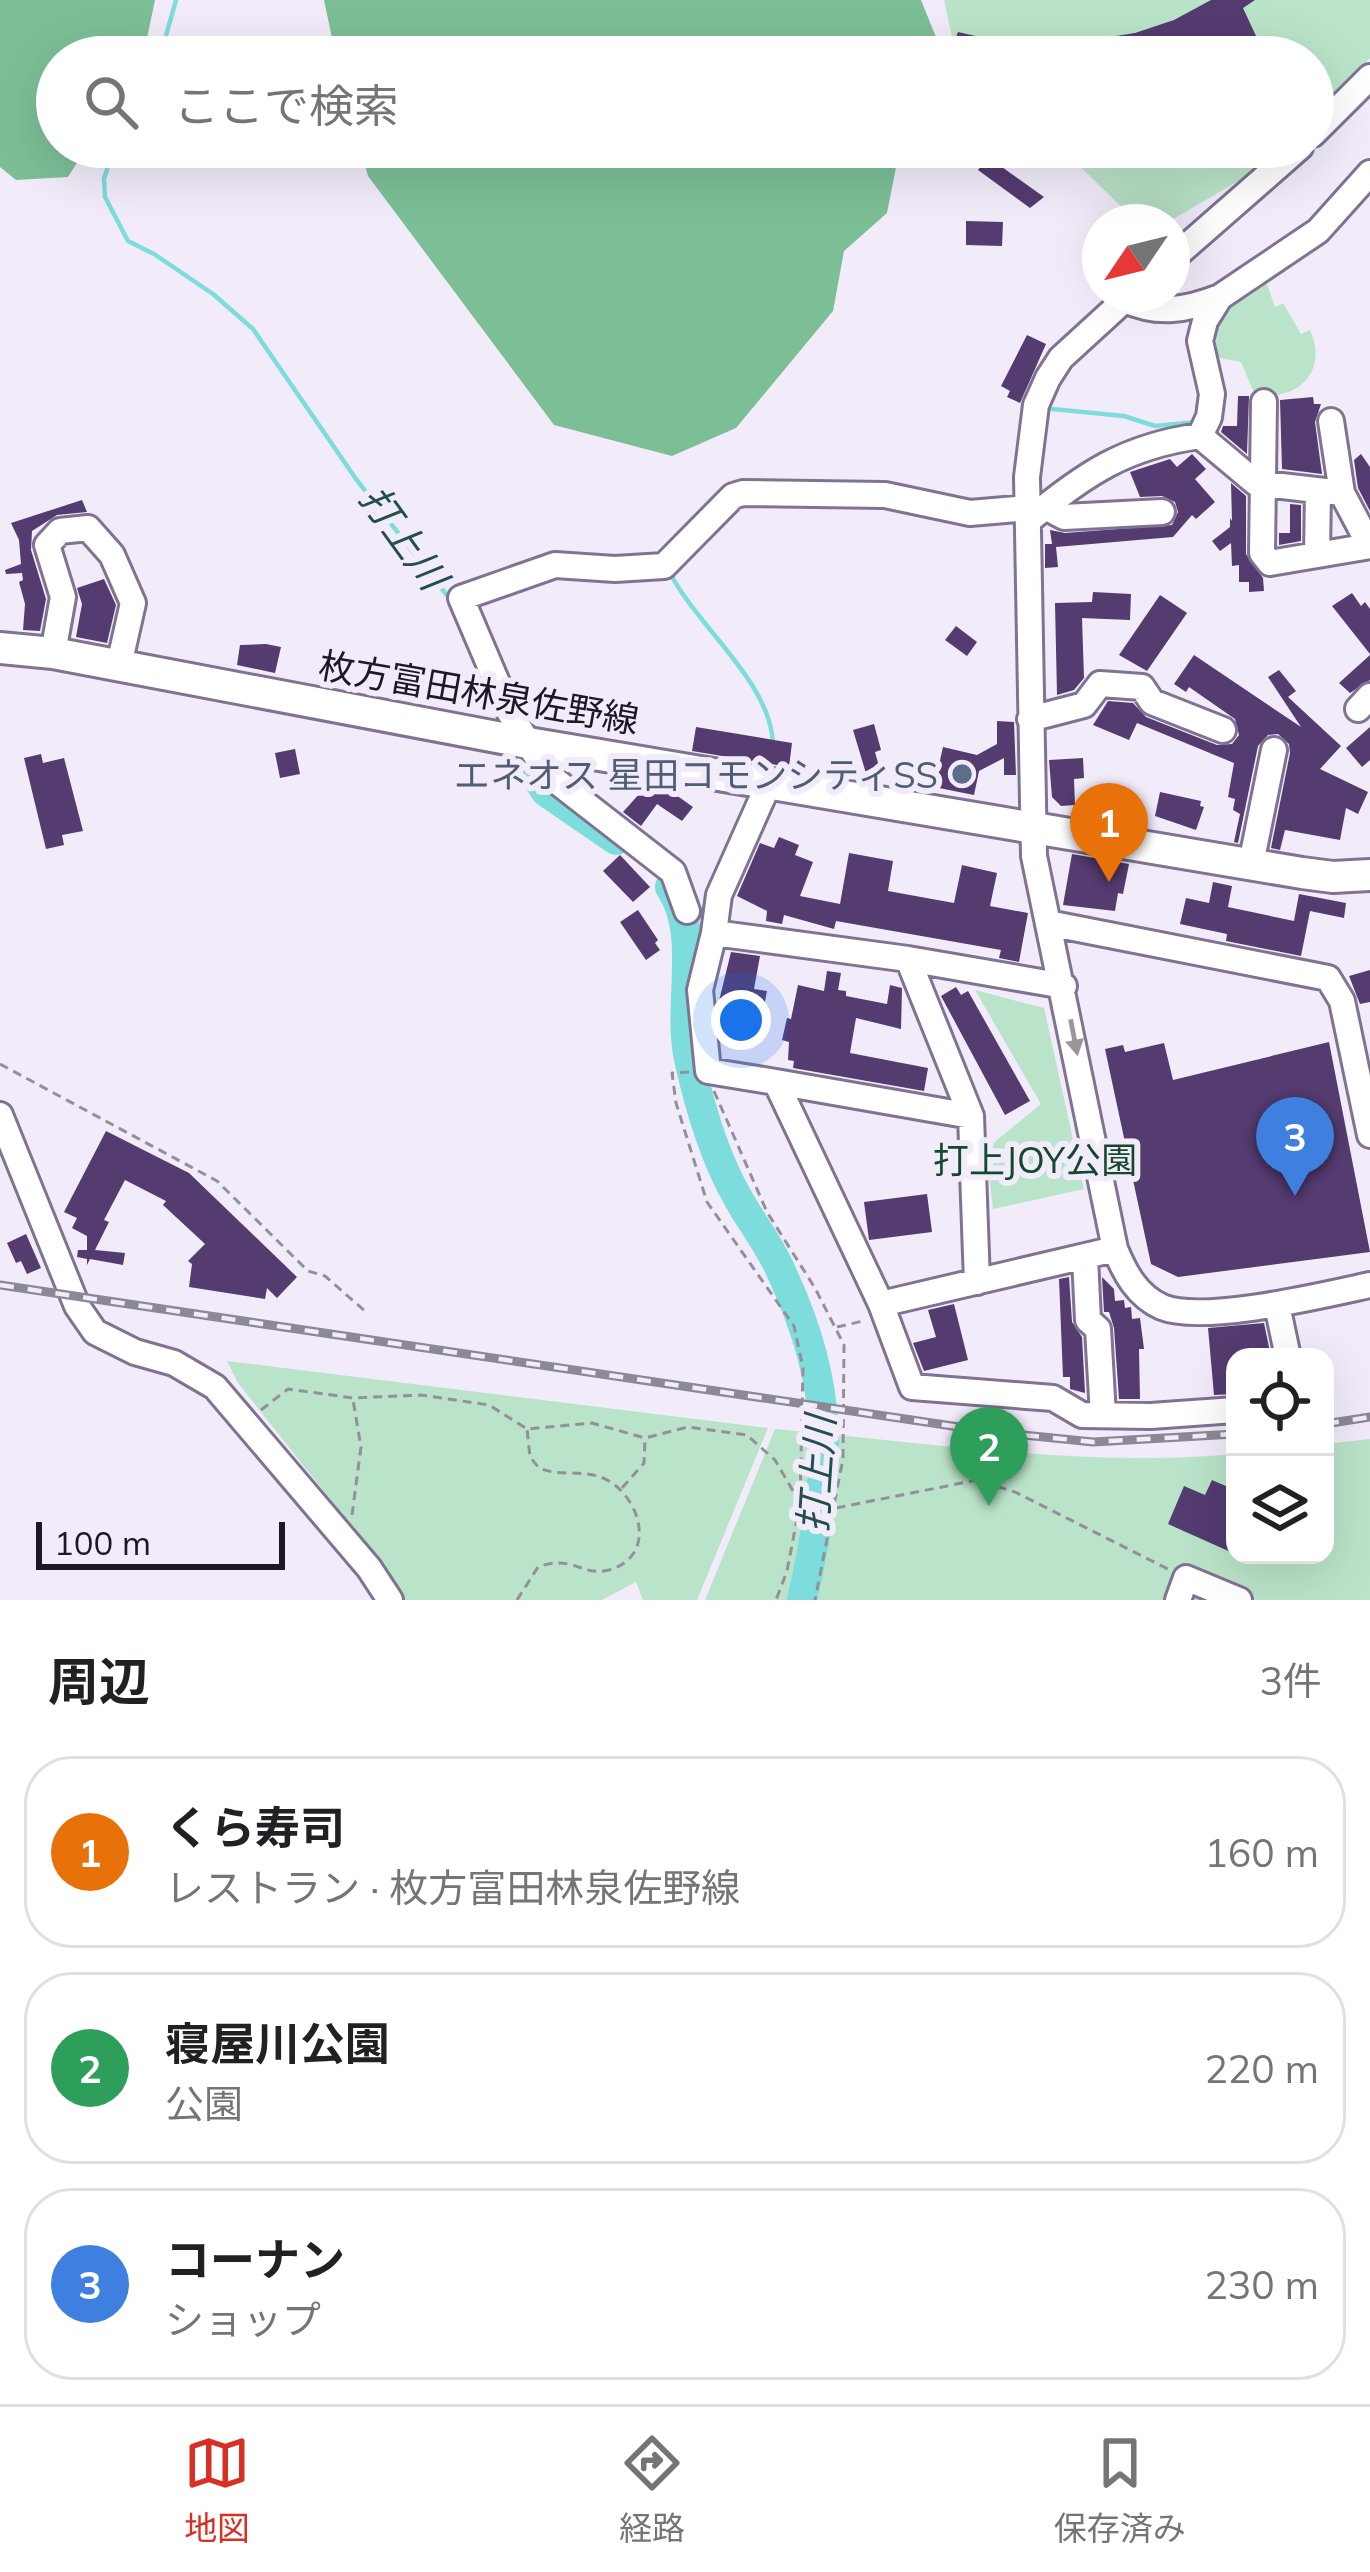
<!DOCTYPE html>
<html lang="ja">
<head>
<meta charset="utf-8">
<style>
  body { margin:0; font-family:Mulish,"Noto Sans JP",sans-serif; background:#f6f6f6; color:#202124 }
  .controls { position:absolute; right:36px; bottom:36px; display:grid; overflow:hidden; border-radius:24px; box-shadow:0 12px 48px #0002 }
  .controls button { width:108px; height:108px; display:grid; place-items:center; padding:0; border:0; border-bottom:3px solid #e0e0e0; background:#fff; color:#202124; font:60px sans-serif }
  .compass { position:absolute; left:1082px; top:204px; width:108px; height:108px; border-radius:50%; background:#fff; box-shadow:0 12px 48px #0002; rotate:235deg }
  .scale { position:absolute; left:36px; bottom:30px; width:249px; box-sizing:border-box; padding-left:12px; border:6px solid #1d1824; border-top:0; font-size:33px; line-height:42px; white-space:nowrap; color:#1d1824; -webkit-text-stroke:9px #f2ecfa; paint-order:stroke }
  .you { position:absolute; left:741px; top:1020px; width:42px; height:42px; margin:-30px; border:9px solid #fff; border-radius:50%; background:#1a73e8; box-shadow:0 0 0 18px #1a73e833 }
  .badge { display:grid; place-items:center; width:78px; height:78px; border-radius:50%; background:#d93025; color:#fff; font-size:39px; font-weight:700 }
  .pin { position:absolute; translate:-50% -99px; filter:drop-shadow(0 3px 6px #0008) }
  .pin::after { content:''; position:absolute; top:63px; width:42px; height:36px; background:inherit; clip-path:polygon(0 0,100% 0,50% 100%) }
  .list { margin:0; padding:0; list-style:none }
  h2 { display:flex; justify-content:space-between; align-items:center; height:156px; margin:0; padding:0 48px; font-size:51px }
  h2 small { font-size:39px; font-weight:400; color:#757577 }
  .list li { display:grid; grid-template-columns:78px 1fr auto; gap:36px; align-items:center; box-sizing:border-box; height:192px; margin:0 24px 24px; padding:0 24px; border:3px solid #e0e0e0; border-radius:48px }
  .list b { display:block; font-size:45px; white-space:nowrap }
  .list p { margin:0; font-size:39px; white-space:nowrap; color:#757577 }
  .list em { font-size:39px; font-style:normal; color:#757577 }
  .icon { flex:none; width:66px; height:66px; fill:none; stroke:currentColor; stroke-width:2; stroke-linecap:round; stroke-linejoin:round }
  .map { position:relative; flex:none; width:1370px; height:1600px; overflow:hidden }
  .search { position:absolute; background:#fff; box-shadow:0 12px 48px #0002; left:36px; right:36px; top:36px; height:132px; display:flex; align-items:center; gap:30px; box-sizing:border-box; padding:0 42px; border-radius:66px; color:#757577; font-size:45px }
  .sheet { height:804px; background:#fff }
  nav { display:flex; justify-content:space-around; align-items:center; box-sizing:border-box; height:168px; border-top:3px solid #e0e0e0; background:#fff; font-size:33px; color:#757577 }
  nav a { display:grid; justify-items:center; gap:6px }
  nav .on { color:#d93025 }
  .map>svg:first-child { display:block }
  .green { fill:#bae4c9 }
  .forest { fill:#7cbf97 }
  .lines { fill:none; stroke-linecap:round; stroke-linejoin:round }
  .stream { stroke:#7ddddc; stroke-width:4.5 }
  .river { stroke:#7ddddc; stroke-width:30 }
  .building { fill:#543b70 }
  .minor-casing { stroke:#807292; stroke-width:30 }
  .major-casing { stroke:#807292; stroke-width:36 }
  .path { stroke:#958f9c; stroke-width:3; stroke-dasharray:9 6; stroke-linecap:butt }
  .minor { stroke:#fff; stroke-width:24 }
  .major { stroke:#fff; stroke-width:30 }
  .rail-casing { stroke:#8d8895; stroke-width:9 }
  .rail { stroke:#f2ecfa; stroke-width:4.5; stroke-dasharray:14; stroke-linecap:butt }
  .oneway { fill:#99979c }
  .service-dot { fill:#5c6f8a; stroke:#f2ecfa; stroke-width:4.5 }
  .labels { text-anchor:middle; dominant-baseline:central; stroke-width:12; stroke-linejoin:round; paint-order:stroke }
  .street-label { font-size:36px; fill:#1d1824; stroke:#f2ecfa }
  .service-label { font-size:36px; fill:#4e5e75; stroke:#f2ecfa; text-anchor:end }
  .park-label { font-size:36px; fill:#13482d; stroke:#f2ecfa }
  .water-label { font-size:39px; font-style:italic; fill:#224e4e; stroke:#f2ecfa }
</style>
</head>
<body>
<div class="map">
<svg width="1370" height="1600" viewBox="0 0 1370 1600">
  <rect width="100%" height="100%" fill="#f2ecfa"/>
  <path class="green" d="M944 0H1370V58L1313 116V57H968L953 41Z
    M1060 147H1282L1264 166 1168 222H1137Z
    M1257 280 1267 284 1275 307 1283 303 1301 334 1310 330C1329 371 1297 404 1254 393L1241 362 1215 357C1218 308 1219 309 1257 280Z
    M975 990 1044 1008 1084 1189 993 1209 986 1149 1041 1104Z
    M227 1361 768 1428 697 1600H643L636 1582 602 1600H394L329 1498 238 1383Z
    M775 1429C922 1442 1090 1468 1235 1454V1555H1325V1444L1370 1439V1600H705Z"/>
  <path class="forest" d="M0 0H155L143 57H57V147H87L68 177 16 180 0 167Z
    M324 0H921L944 57H336Z
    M360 147H900L887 213 844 251 833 311 736 428 672 456 554 425 368 176Z"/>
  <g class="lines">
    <path class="stream" d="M160 57 176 0
      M114 147 104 179 105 197 128 241 154 254 213 294 253 329 356 479 453 603
      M1042 408 1124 416 1155 426 1196 422
      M669 571C697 627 770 681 773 743
      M686 943 707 901"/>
    <path class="river" d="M521 752 546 792 616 840
      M670 887C702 934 677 1005 689 1059 699 1104 714 1157 738 1198 751 1222 768 1243 780 1269 838 1393 831 1469 802 1600"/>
  </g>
  <path class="building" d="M1211 0H1255L1243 8 1263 51 1250 57H1181L1174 41 1114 57H967L950 53 958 32 993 40 1078 42 1135 33 1174 20Z
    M988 157 1044 197 1030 208 978 170Z
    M966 221 1003 222 1002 246 966 245Z
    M1027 335 1046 344 1020 403 1007 397 1010 391 1001 386Z
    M1238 396H1249L1247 454 1221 432 1223 426H1237Z
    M1313 397 1314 404H1321L1315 422 1322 474 1282 469 1280 400Z
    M1192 454 1206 469 1195 479 1215 502 1196 519 1192 515 1173 537 1056 547 1058 567 1045 568V544H1052L1050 530 1065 533 1172 525 1178 512 1175 502 1162 496 1140 497 1130 472 1170 459 1177 467Z
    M1361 454 1370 467V511L1358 488 1354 460Z
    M1231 483 1246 496V554L1263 578 1264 591 1249 592V582H1239V565L1232 566 1231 543 1220 551 1212 541 1230 527V518L1232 521Z
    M82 500 87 512 57 515 32 531 31 550 46 599 40 631 23 630 25 604 19 582 23 580 22 573 6 574 5 570 21 564 19 540 11 523Z
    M1290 504 1301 505V541L1279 545V533H1290Z
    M104 579 116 605 107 643 76 637 82 604 77 588Z
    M1093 592 1131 594 1130 620 1082 618 1084 678 1074 690 1057 695 1055 603 1092 602Z
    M1352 593 1361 606 1365 602 1370 609V654L1332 606Z
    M1160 595 1187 613 1147 671 1119 655Z
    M956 626 977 642 967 656 945 640Z
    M266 644 281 647 275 673 237 665 240 645Z
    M1194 655 1301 727 1268 677 1279 670 1296 691 1288 697 1341 746 1320 769 1368 792 1358 814 1346 808 1340 840 1285 830 1280 850 1271 848 1290 753 1289 744 1278 734 1268 735 1258 746 1238 843 1234 842 1240 814 1233 810 1235 799 1228 797 1234 763 1137 723 1129 740 1093 725 1108 701 1133 703 1146 717 1217 745 1232 744 1239 735 1235 719 1189 687 1186 692 1174 684Z
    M1370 655V680L1350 693 1339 683Z
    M997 721 1014 722 1016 775H1004V758L979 771 974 795 934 787 943 747 977 755 997 744Z
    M874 724 881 750 875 752 882 777 868 780 853 730Z
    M696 727 792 743 789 767 692 751Z
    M1370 727V760L1362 767 1346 748Z
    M295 749 300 774 280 778 275 753Z
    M41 754 43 763 64 758 83 831 62 835 64 845 46 849 24 758Z
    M1083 758 1084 778 1074 779 1075 805 1061 806 1052 797 1049 760Z
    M649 783 662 785 693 807 682 821 657 804 641 826 623 812Z
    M1160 792 1201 801 1200 806 1204 807 1196 830 1155 816Z
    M779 837 799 845 795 855 813 862 800 896 840 904 849 853 893 861 888 891 954 903 962 865 997 873 990 906 1028 913 1019 962 999 958 1001 950 836 921 834 929 784 915 782 924 766 921 767 911 737 896 760 843 774 848Z
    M1072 854 1129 864 1123 894 1118 893 1115 911 1063 905Z
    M620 855 650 887 633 902 603 871Z
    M1213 882 1232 886 1228 907 1294 921 1299 894 1346 903 1344 918 1310 911 1301 956 1226 941 1227 934 1180 924 1186 898 1209 903Z
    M638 910 658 940 655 943 660 950 646 960 620 922Z
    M731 952 760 956 754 989 767 991 764 1007 719 1001Z
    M1370 970V1002L1360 1004 1349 976Z
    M827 971 841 973 838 990 846 991V996L887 1004 890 985 902 988 901 1029 856 1018 850 1053 928 1068 924 1091 793 1068 794 1061 788 1060 789 1042 782 1040 787 1018 791 1019 798 985 824 991Z
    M956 987 961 995 968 991 1030 1101 1005 1115 941 996Z
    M1329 1042 1370 1252 1178 1277 1151 1264 1105 1049 1123 1045 1125 1052 1164 1043 1173 1080Z
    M106 1131 189 1173 297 1277 277 1298 267 1288 265 1299 189 1287 192 1264 188 1261 205 1244 163 1205 166 1201 125 1180 104 1220 109 1222 95 1250 125 1253 123 1265 90 1259 87 1265V1259L77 1257 78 1250H87V1236L72 1228 77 1218 64 1212Z
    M927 1194 932 1232 869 1240 864 1202Z
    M26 1234 41 1268 27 1274 21 1261 16 1263 7 1243Z
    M1069 1277 1072 1322 1082 1337 1085 1393 1070 1389V1377H1063L1059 1279Z
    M1102 1277 1114 1289 1115 1301 1124 1300 1125 1308 1131 1307 1132 1319 1140 1318 1144 1349H1139L1140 1399H1119L1114 1328 1109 1312H1104Z
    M954 1304 968 1360 924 1371 913 1343 936 1337 928 1310Z
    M1264 1323 1271 1357H1235V1394L1214 1395 1208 1328Z
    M1212 1480 1235 1490V1554L1168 1524 1184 1486 1205 1495Z"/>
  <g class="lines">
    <g class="minor-casing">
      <path id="minor" d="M1313 134 1370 77
        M1172 259 1300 147
        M1131 294 1061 358 1048 378 1036 405 1027 477 1034 856 1115 1249C1125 1273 1137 1296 1162 1307 1203 1324 1324 1295 1370 1285
        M1125 300C1158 315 1187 310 1220 297
        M1264 402 1262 553 1270 563 1370 546
        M1331 421 1342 493
        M1200 436 1209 417 1212 394 1200 341 1205 321 1220 297 1318 231 1370 173
        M1045 507 1064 517 1162 512
        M1028 521C1084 474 1126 446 1200 436L1256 483 1342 493 1370 546
        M1317 555 1318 491
        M53 653 63 597 47 545 60 531 88 528 112 555 133 603 119 665
        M1358 709 1370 696
        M1030 719 1084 705 1100 684 1142 687 1152 702 1223 730
        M769 783 719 895 714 933 908 959 1064 986
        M1251 864 1274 750
        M687 911 673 872 547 774 510 713 461 598 555 565 615 569 664 566 733 496 743 493 885 495 970 513 1028 508
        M1048 923 1328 978 1342 1001 1370 1135
        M714 933 700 990 708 1071 776 1082 881 1304 912 1387 1053 1398 1082 1415 1151 1416 1235 1410
        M776 1082 971 1116 908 959
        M0 1115 77 1306 95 1332 135 1352 174 1363 215 1387 369 1568 390 1600
        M971 1116 977 1282
        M1085 1257 1088 1320 1098 1329 1103 1415
        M881 1304 1115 1249
        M1277 1305 1288 1357
        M1178 1600 1186 1578 1239 1600"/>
    </g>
    <g class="major-casing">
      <path id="major" d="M0 648 53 653 528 743 1302 873 1333 877 1370 875"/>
    </g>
    <path class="path" d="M0 1064 217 1181 308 1271 325 1276 366 1312
      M689 1072 672 1073 676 1103 707 1202 794 1326 803 1368 800 1503 787 1571 776 1600
      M714 1091 767 1212 815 1288 844 1345 843 1459 815 1600
      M837 1327 863 1321
      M261 1410 288 1389 353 1398 421 1395 489 1405 527 1429 592 1423 645 1438 688 1427 747 1435 775 1460 800 1503 836 1508 977 1480 1015 1492 1168 1569
      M622 1488 644 1463 645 1440
      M352 1515 361 1447 353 1400
      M517 1600 538 1567C573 1554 581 1577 609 1570 659 1556 640 1494 603 1478 582 1469 559 1477 539 1468L530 1457 527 1429"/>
    <use href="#minor" class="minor"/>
    <use href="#major" class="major"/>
    <g class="rail-casing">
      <path id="rail" d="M0 1285 993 1432 1093 1442 1235 1434
        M1325 1424 1370 1417"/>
    </g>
    <use href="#rail" class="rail"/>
  </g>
  <defs><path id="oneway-solid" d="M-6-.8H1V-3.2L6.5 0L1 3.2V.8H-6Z" transform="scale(3)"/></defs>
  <use class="oneway" href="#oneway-solid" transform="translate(1074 1037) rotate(79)"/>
  <circle class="service-dot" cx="962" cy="774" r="12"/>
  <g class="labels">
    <g class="street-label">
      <text transform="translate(479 692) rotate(10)">枚方富田林泉佐野線</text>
    </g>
    <g class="service-label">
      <text x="938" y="774">エネオス 星田コモンシティSS</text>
    </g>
    <g class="park-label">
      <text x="1035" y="1159">打上JOY公園</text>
    </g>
    <g class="water-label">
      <text transform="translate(404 537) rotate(54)">打上川</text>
      <text transform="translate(816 1474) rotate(-86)">打上川</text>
    </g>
  </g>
</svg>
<div class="controls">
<button><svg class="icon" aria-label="locate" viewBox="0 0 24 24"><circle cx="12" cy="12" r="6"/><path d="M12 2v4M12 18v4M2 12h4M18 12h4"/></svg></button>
<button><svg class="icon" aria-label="layers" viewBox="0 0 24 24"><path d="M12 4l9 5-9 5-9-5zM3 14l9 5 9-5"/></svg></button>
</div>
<svg class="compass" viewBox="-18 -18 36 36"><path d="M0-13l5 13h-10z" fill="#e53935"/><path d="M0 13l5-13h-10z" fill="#757577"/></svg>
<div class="scale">100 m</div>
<div class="you"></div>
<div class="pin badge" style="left:1109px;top:882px;background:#e8710a">1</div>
<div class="pin badge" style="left:989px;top:1506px;background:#2e9e5b">2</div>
<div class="pin badge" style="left:1295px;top:1196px;background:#3f7fe0">3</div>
<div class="search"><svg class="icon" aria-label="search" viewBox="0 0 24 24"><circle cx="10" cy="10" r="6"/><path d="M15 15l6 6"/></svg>ここで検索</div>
</div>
<section class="sheet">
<h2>周辺<small>3件</small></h2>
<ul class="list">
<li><span class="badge" style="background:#e8710a">1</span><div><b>くら寿司</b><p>レストラン · 枚方富田林泉佐野線</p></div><em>160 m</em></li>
<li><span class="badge" style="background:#2e9e5b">2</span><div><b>寝屋川公園</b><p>公園</p></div><em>220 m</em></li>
<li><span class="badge" style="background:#3f7fe0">3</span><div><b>コーナン</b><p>ショップ</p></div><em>230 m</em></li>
</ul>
</section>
<nav>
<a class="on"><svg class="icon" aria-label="map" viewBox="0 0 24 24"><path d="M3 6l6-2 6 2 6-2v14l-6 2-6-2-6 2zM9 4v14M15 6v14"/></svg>地図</a>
<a><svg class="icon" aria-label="directions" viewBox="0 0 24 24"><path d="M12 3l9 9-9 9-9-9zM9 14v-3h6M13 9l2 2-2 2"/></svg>経路</a>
<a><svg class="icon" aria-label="saved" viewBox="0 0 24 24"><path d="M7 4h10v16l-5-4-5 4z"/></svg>保存済み</a>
</nav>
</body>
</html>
